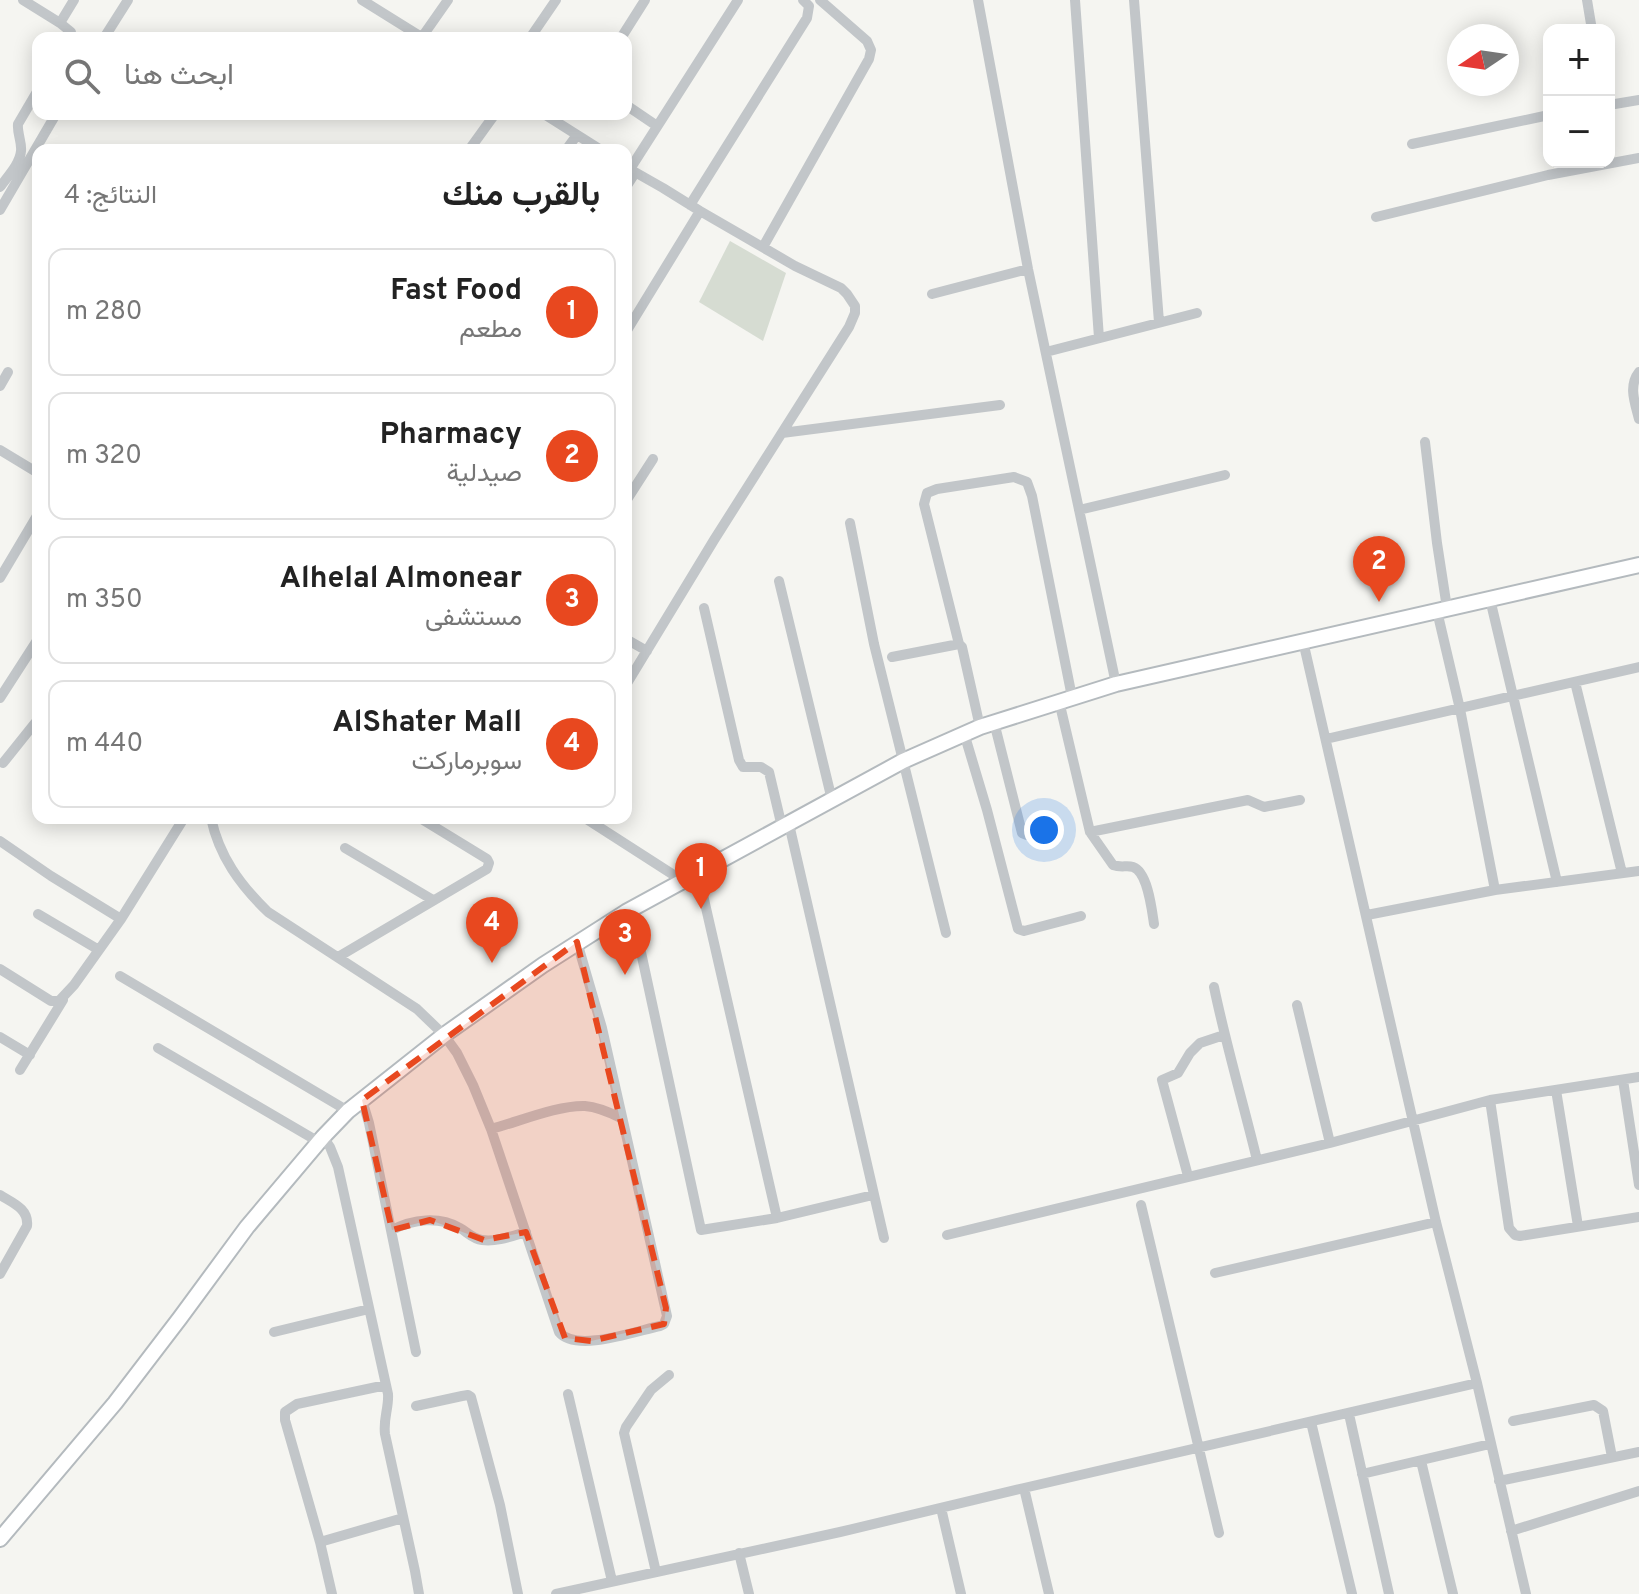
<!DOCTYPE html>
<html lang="ar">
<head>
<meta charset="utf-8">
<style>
  body { margin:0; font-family:Overpass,Vazirmatn,sans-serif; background:#f2f2f2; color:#222; direction:rtl }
  .controls { position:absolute; right:24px; top:24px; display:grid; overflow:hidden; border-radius:16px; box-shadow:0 4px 20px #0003 }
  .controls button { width:72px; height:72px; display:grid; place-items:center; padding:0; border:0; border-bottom:2px solid #e0e0e0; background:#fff; color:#222; font:40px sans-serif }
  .compass { position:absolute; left:1447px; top:24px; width:72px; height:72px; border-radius:50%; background:#fff; box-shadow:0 4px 20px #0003; rotate:257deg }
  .you { position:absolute; left:1044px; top:830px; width:28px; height:28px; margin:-20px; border:6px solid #fff; border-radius:50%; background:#1a73e8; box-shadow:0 0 0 12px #1a73e833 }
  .badge { display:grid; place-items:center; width:52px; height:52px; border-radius:50%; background:#e8481f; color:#fff; font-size:26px; font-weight:700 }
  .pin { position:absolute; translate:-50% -66px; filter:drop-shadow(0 2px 4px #0008) }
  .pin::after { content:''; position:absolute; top:42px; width:28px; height:24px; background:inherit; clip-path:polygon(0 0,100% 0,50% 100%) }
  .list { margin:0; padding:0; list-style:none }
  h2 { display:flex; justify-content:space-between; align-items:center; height:104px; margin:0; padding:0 32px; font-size:34px }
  h2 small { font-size:26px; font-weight:400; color:#767676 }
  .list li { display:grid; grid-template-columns:52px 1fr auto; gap:24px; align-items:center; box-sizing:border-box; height:128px; margin:0 16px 16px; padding:0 16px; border:2px solid #e0e0e0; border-radius:16px }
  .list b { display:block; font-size:30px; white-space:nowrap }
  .list p { margin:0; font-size:26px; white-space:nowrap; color:#767676 }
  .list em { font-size:26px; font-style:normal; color:#767676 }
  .icon { flex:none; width:44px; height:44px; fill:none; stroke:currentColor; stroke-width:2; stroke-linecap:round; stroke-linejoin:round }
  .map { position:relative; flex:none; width:1639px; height:1594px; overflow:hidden; direction:ltr }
  .search { position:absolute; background:#fff; box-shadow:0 4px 20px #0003; left:32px; top:32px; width:600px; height:88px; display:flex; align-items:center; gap:20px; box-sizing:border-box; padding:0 28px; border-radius:16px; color:#767676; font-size:30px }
  .panel { position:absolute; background:#fff; box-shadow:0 4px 20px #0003; left:32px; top:144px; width:600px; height:680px; border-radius:16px; direction:rtl }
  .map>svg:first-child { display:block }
  .green { fill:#d6dcd2 }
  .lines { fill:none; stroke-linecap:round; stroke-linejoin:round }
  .secondary-casing { stroke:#b4babe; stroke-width:18 }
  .street { stroke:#c2c6c9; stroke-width:10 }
  .secondary { stroke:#fff; stroke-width:14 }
  .marked { fill:#e8481f; fill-opacity:0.2; stroke:#e8481f; stroke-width:6; stroke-dasharray:16 10; stroke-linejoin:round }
</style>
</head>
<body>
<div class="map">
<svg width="1639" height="1594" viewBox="0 0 1639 1594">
  <rect width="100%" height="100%" fill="#f5f5f1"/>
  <path class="green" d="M730 241 786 273 763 341 699 302Z"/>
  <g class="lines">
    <g class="secondary-casing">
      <path id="secondary" d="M0 1539 115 1403 180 1318 247 1227 323 1137 348 1111 444 1035 543 965 626 912 903 761 980 727 1116 684 1639 565"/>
    </g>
    <path class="street" d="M23 0 60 23 74 0
      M362 0 423 38
      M978 0 1028 269 1116 684
      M1075 0 1099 338
      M1134 0 1159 322
      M1587 0 1592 30
      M60 23 71 32V38
      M422 37 448 0
      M104 38 128 0
      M530 38 556 0
      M621 38 645 0
      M626 105 657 126
      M1609 105 1639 100
      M544 114 601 150
      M1412 144 1549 115
      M469 150 495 114
      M566 150 577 135
      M626 167 663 188 700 211 795 266 841 288 847 294 855 306V313L849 327 714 540 626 685
      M630 169 738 0
      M0 187C7 177 20 164 21 151 22 142 17 133 18 124L38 90
      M626 187 635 173
      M690 205 807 18 809 6 803 0
      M0 210 56 114
      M1376 217 1548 175 1639 158
      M763 247 869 59 871 50 867 41 820 0
      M932 294 1028 269
      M626 332 700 211
      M1046 352 1197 313
      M1639 372C1628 386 1635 403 1639 419
      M0 386 8 372
      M782 433 1000 405
      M1425 442 1437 543 1447 608
      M0 450 38 473
      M626 501 653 459
      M1079 510 1225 475
      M850 523 874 644 946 933
      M0 578 38 514
      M779 581 832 800
      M1490 599 1557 882
      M704 608 739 760 743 767H761L769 772 782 827
      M626 639 647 651
      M1303 641 1436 1222 1477 1383 1526 1594
      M892 657 959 644
      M1575 682 1622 873
      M0 698 38 639
      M1059 701 1090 832 1113 865C1121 868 1127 865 1133 867 1148 872 1152 911 1154 924
      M994 722 1022 833 1027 835 1052 827
      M980 727 962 647 959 644 924 504 927 493 937 489 1014 477 1027 482 1032 496 1072 697
      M964 733 987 810 1018 929 1024 931 1081 916
      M1326 739 1639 667
      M3 763 35 723 38 722
      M211 818C219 856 240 885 268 912L417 1009 444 1035 457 1053 473 1085 491 1129 559 1332C576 1353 636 1331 660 1326L664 1324 667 1316 602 1028 577 942
      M585 818 683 881
      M789 824 884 1238
      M1090 832 1248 800 1264 807 1300 800
      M0 841 51 876 121 919
      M345 848 433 900
      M698 873 777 1218
      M1495 890 1639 871
      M626 912 639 943 701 1230 777 1218 873 1195
      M38 914 99 950
      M1367 915 1495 890 1460 709 1437 611
      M338 957 487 869 489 863 487 859 420 818
      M0 969 51 1001H59L74 985 121 919 184 818
      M120 976 348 1111
      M1214 987C1226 1045 1243 1102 1257 1160
      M1297 1005 1330 1143
      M0 1037 30 1055
      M158 1048 319 1142
      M20 1070 63 1000
      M1623 1080 1639 1185
      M1556 1090 1578 1226
      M362 1100 369 1123 416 1352
      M1490 1100 1509 1228 1515 1235 1520 1236 1639 1217
      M491 1129C518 1122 558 1105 585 1106 598 1107 609 1112 621 1118
      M323 1137 330 1147 338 1167 388 1394C389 1408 383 1419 385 1434L415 1571 419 1594
      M1188 1176 1162 1080 1178 1073 1190 1053 1200 1043 1224 1035
      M0 1195C13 1203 29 1209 27 1226L0 1274
      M1141 1205 1219 1533
      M392 1230C413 1219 439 1216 460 1228 467 1232 473 1239 482 1240 497 1242 512 1236 526 1232
      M947 1235 1330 1143 1490 1100 1639 1077
      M1215 1273 1436 1222
      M274 1332 369 1309
      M568 1394 612 1581
      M416 1406 462 1396 468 1395 471 1397 500 1505 518 1594
      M1349 1414 1389 1594
      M1513 1421 1594 1405 1603 1411 1612 1457
      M1311 1422 1352 1594
      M1421 1461 1453 1594
      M1362 1474 1490 1444
      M1499 1481 1639 1452
      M1024 1488 1049 1594
      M941 1508 961 1594
      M1511 1531 1639 1491
      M320 1542 403 1518
      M739 1553 749 1594
      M656 1572 624 1433 626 1427 651 1390 669 1375
      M332 1594 320 1542 285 1420V1412L297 1404 386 1385
      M556 1594 840 1532 1024 1488 1477 1383"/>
    <use href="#secondary" class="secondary"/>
  </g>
  <path class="marked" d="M577 942 666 1308 664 1324 591 1341 565 1338 526 1232 484 1240 430 1220 392 1230 362 1100Z"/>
</svg>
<div class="controls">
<button>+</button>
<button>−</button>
</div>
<svg class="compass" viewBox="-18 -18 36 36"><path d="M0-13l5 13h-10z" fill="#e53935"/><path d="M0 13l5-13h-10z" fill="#767676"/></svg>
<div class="you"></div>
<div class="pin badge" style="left:701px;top:909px">1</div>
<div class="pin badge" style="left:1379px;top:602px">2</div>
<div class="pin badge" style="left:625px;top:975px">3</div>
<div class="pin badge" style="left:492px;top:963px">4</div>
<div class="search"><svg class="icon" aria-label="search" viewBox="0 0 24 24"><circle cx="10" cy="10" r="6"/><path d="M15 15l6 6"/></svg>ابحث هنا</div>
<section class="panel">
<h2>بالقرب منك<small>النتائج: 4</small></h2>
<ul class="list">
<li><span class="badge">1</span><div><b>Fast Food</b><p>مطعم</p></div><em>280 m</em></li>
<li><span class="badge">2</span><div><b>Pharmacy</b><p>صيدلية</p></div><em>320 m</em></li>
<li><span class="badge">3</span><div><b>Alhelal Almonear</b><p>مستشفى</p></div><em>350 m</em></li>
<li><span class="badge">4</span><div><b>AlShater Mall</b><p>سوبرماركت</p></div><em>440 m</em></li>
</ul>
</section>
</div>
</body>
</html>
